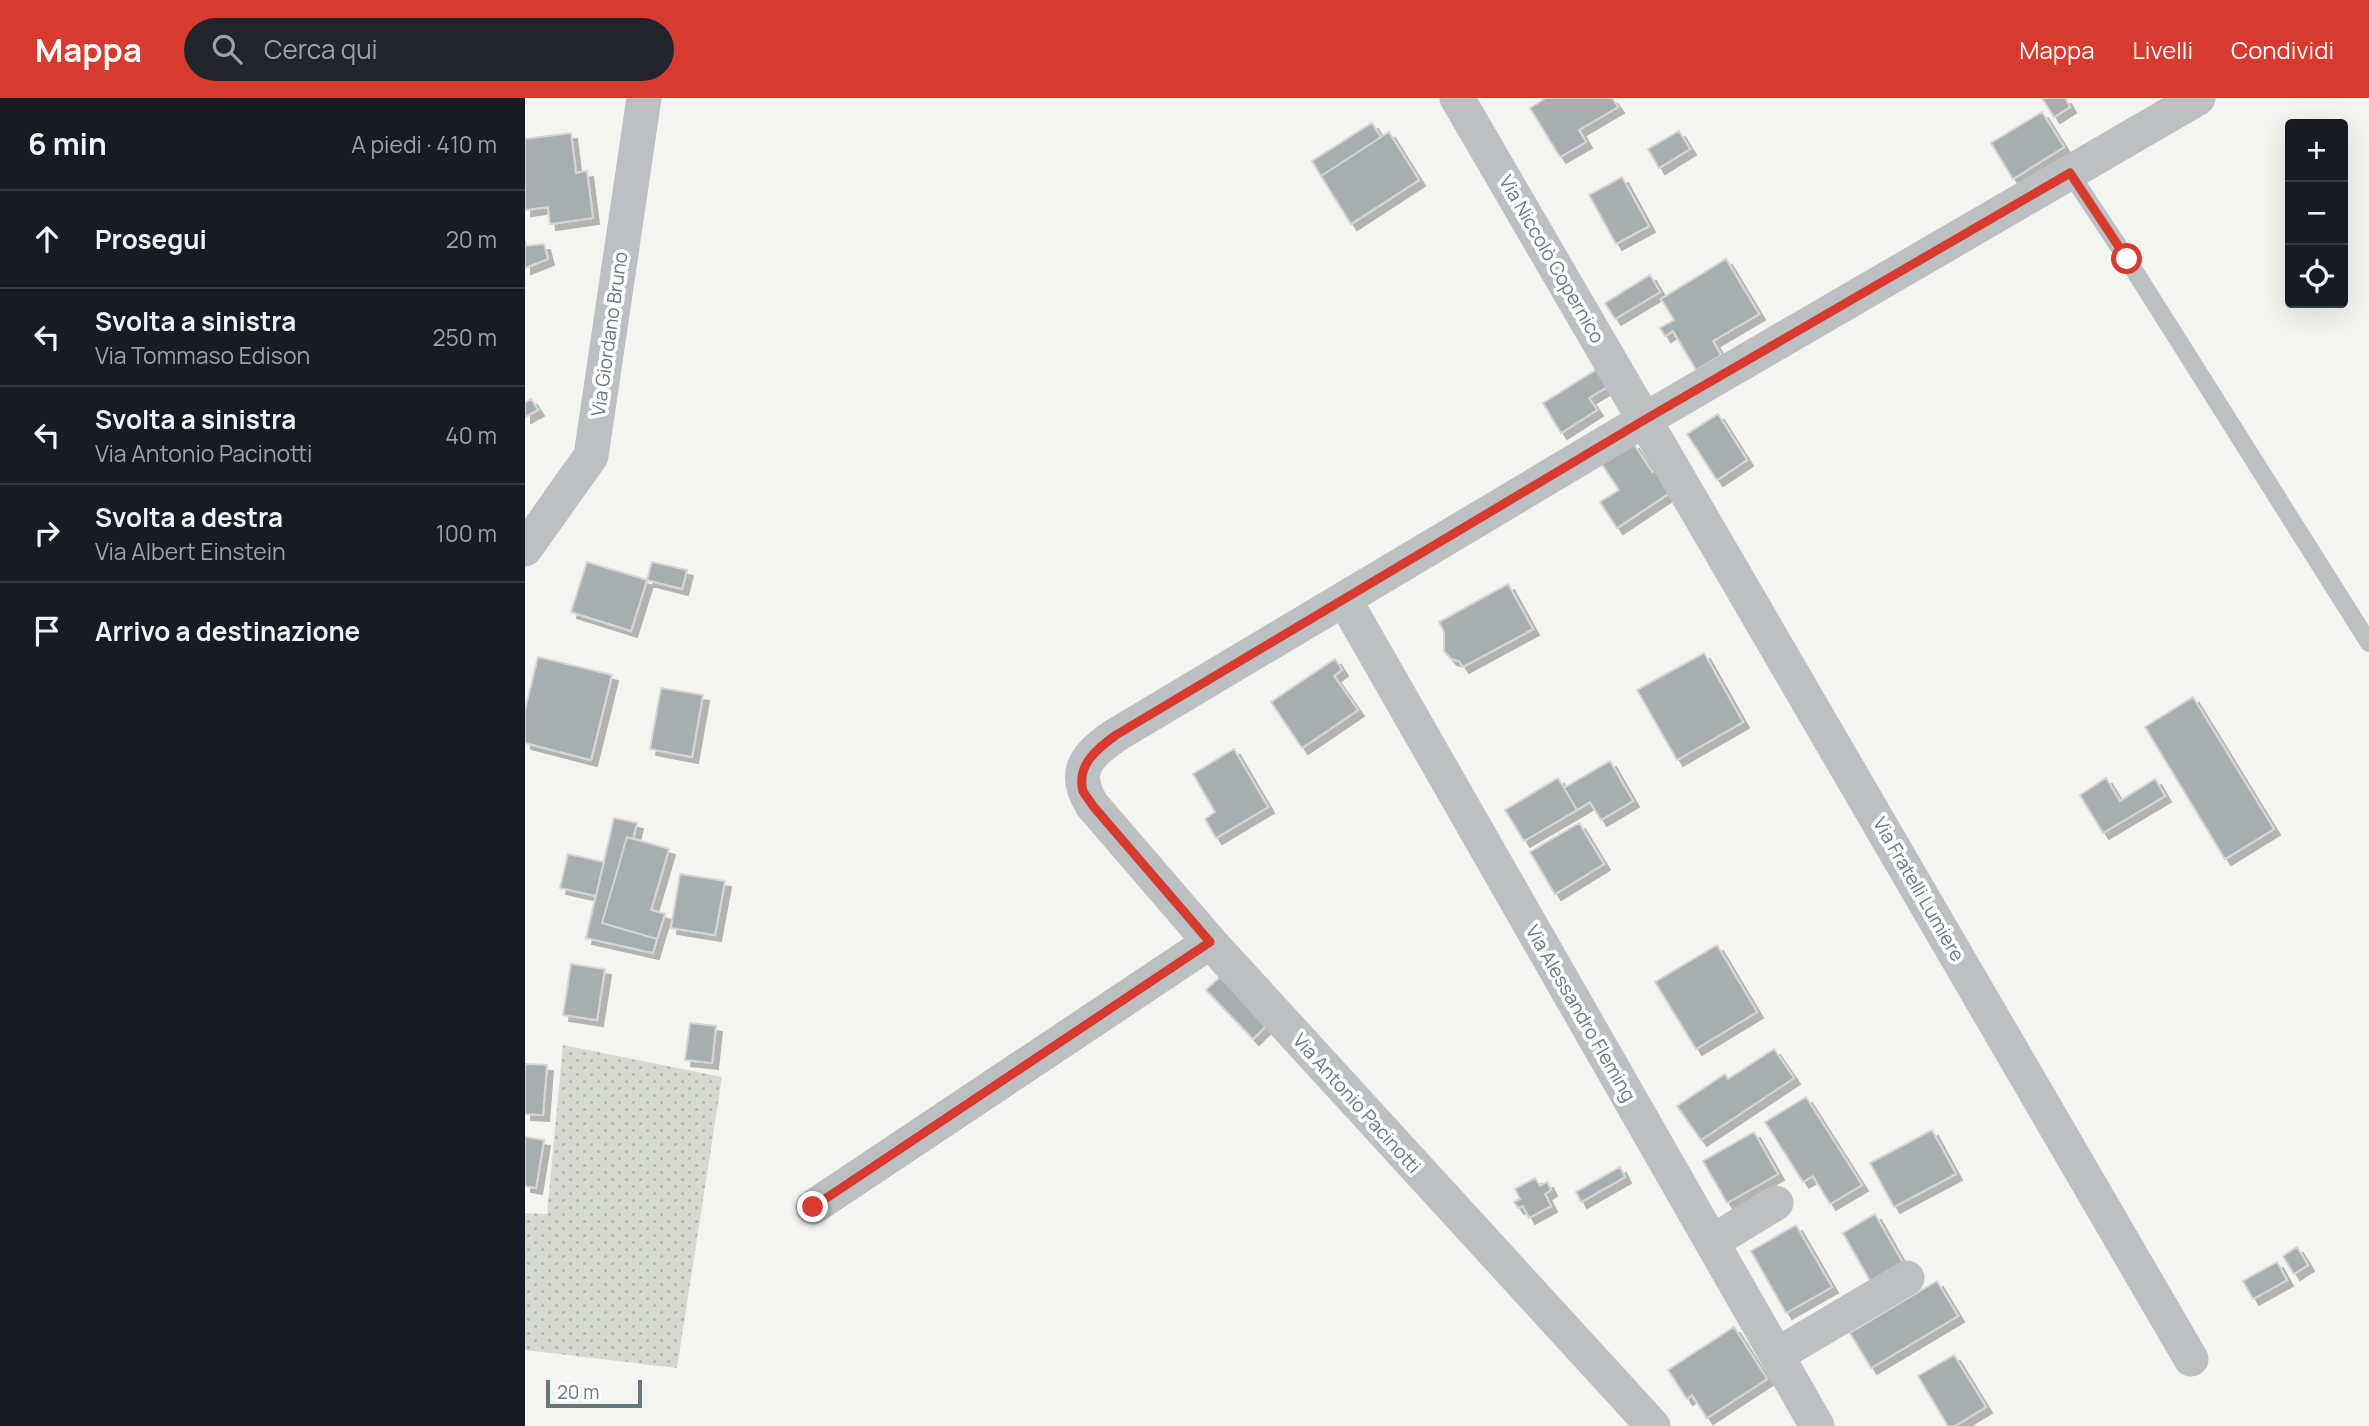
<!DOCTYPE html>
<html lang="it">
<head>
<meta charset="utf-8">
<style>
  body { margin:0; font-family:Manrope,sans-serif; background:#20242c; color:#f1f3f6 }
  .controls { position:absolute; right:21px; top:21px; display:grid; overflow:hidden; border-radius:7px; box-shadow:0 7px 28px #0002 }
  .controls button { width:63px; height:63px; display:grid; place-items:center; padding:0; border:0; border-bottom:2px solid #363941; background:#171b24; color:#f1f3f6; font:35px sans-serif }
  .scale { position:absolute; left:21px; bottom:18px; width:96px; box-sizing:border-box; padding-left:7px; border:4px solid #657880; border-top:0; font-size:19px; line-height:24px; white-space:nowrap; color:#657880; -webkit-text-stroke:5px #fff; paint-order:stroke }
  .stop { position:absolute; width:21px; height:21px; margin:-16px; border:5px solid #d73a2e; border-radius:50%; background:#fff }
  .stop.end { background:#d73a2e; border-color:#fff; box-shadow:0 2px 7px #0008 }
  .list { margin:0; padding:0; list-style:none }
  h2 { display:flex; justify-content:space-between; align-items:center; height:91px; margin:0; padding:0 28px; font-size:30px }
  h2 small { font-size:23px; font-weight:400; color:#9ea1a6 }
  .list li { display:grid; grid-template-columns:46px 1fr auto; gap:21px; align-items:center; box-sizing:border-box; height:98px; padding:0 28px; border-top:2px solid #363941 }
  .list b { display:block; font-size:26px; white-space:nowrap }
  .list p { margin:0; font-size:23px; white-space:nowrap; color:#9ea1a6 }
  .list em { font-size:23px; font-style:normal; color:#9ea1a6 }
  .icon { flex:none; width:38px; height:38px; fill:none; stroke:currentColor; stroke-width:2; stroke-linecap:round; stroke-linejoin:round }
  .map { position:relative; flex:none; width:1844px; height:1328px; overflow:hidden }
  header { display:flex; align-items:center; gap:42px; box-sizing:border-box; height:98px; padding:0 35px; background:#d73a2e; color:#fff }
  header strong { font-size:33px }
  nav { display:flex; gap:38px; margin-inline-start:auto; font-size:24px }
  .search { width:490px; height:63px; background:#20242c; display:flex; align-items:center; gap:18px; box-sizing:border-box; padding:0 24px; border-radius:38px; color:#9ea1a6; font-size:26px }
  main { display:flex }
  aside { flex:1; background:#171b24 }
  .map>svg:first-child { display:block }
  .green { fill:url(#green-dots) }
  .building { fill:#a5aeb1; stroke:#d5d5d3; stroke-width:2; filter:url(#shadow) }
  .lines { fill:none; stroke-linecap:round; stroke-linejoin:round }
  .lane { stroke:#bbc0c2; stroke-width:18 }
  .street { stroke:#bbc0c2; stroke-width:35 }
  .route { stroke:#d73a2e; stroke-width:9 }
  .labels { text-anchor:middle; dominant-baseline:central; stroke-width:7; stroke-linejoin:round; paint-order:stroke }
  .street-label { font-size:19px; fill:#657880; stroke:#fff }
</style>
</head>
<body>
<header>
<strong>Mappa</strong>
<div class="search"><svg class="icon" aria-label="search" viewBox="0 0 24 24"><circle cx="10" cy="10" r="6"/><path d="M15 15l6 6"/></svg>Cerca qui</div>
<nav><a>Mappa</a><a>Livelli</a><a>Condividi</a></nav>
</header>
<main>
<aside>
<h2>6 min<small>A piedi · 410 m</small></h2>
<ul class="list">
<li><svg class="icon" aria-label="ahead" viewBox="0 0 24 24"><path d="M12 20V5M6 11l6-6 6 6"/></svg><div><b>Prosegui</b></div><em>20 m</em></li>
<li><svg class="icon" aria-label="left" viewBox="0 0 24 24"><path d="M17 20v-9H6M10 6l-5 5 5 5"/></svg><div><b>Svolta a sinistra</b><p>Via Tommaso Edison</p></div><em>250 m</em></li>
<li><svg class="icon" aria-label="left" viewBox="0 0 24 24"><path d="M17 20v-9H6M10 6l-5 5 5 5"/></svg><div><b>Svolta a sinistra</b><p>Via Antonio Pacinotti</p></div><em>40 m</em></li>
<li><svg class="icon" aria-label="right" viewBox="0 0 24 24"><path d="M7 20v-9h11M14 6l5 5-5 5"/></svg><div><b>Svolta a destra</b><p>Via Albert Einstein</p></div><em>100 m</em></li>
<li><svg class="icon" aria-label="arrive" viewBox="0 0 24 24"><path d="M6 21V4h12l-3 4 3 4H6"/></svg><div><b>Arrivo a destinazione</b></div></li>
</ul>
</aside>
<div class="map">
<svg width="1844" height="1328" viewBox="0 0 1844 1328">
  <defs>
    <pattern id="green-dots" width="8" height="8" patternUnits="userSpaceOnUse" patternTransform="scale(1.75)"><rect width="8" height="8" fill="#d5d9d0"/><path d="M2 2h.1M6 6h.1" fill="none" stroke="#b0b5ae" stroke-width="1.8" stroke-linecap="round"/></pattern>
    <filter id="shadow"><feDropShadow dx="6" dy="6" stdDeviation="0" flood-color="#0004"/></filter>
  </defs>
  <rect width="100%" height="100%" fill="#f4f4f1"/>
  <path class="green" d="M38 947 197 979 152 1270 0 1252V1115L22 1116Z"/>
  <path class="building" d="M1021 0H1087L1093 9 1054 32 1061 44 1035 59 1005 10Z
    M1517 0H1540L1545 9 1529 19Z
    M1517 14 1539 49 1488 81 1466 45Z
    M847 25 856 39 796 78 787 63Z
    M1154 33 1165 51 1134 70 1123 51Z
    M864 34 894 82 826 126 796 78Z
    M46 35 51 75 62 73 68 120 25 126 23 109 0 112V41Z
    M1097 79 1124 128 1091 146 1064 97Z
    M0 143 1 148 19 146 23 161 0 170Z
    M1201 161 1234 216 1188 243 1196 257 1171 272 1148 233 1140 238 1135 230 1149 222 1136 201Z
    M1125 177 1135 194 1090 221 1080 205Z
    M1079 267 1089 285 1064 300 1072 312 1036 335 1018 305Z
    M6 301 13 312 0 319V305Z
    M1193 316 1222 362 1192 382 1162 336Z
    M1108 345 1127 374 1135 369 1143 396 1092 430 1075 404 1094 392 1076 365Z
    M62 464 122 482 106 533 46 514Z
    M127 464 162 472 157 491 122 482Z
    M983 486 1008 531 938 569 934 563 926 561 919 553V534L914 524Z
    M1179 555 1218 624 1152 662 1112 592Z
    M13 559 87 577 66 662 0 645V612Z
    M810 561 817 572 809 578 833 612 777 650 746 604Z
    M136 590 178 597 167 659 125 651Z
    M1668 599 1749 731 1700 761 1620 629Z
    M709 651 743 709 691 740 680 721 690 714 668 676Z
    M1085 663 1108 703 1076 722 1065 704 1052 712 1039 690Z
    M1033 680 1052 712 999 743 980 712Z
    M1581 680 1595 703 1630 681 1640 698 1578 735 1555 697Z
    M89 720 112 725 108 741 102 739 77 825 132 841 128 855 61 840Z
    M1054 725 1079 766 1030 796 1005 754Z
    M102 739 144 751 126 812 140 816 132 841 77 825Z
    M43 756 79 764 71 798 35 790Z
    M155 776 200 783 190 837 146 830Z
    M1192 847 1232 914 1171 951 1130 884Z
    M46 866 80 871 72 922 38 917Z
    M696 878 743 926 728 941 681 892Z
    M165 925 191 928 187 965 160 962Z
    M1249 951 1269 980 1176 1042 1152 1008 1200 976 1203 981Z
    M0 966 22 967 18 1017 0 1016Z
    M1281 999 1337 1087 1305 1106 1288 1078 1278 1084 1240 1024Z
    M1407 1032 1431 1076 1369 1109 1345 1065Z
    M1229 1034 1253 1076 1202 1105 1178 1063Z
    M0 1039 19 1042 11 1090 0 1088Z
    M1095 1069 1100 1079 1056 1104 1051 1094Z
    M1010 1080 1015 1088 1022 1084 1026 1092 1020 1096 1026 1108 1004 1120 998 1108 993 1110 989 1104 995 1101 990 1091Z
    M1350 1116 1379 1167 1347 1186 1318 1135Z
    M1271 1127 1307 1189 1261 1215 1226 1153Z
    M1772 1149 1783 1167 1769 1176 1758 1158Z
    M1752 1164 1762 1182 1728 1201 1718 1183Z
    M1412 1183 1433 1218 1346 1270 1325 1235Z
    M1209 1229 1242 1281 1182 1320 1167 1297 1162 1301 1143 1272Z
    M1429 1257 1461 1309 1430 1328H1423L1393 1278Z"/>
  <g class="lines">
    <path class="lane" d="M1545 75 1602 161 1844 545"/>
    <path class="street" d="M932 0 1666 1261
      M0 451 66 358 119 0
      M819 501 1292 1328
      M288 1109 685 844
      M1187 1144 1251 1105
      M1252 1257 1382 1180
      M1128 1328 685 844 567 707C546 673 562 657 591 637L1121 321 1673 0"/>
  </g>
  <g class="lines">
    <path class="route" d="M288 1109 685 844 568 708C565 703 560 697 558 693 551 667 573 650 591 637L1121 321 1545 75 1602 161"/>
  </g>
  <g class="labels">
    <g class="street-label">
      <text transform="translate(1027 161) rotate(60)">Via Niccolò Copernico</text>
      <text transform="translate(84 236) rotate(-82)">Via Giordano Bruno</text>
      <text transform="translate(1394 791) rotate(60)">Via Fratelli Lumiere</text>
      <text transform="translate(1056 915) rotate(60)">Via Alessandro Fleming</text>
      <text transform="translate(832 1005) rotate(48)">Via Antonio Pacinotti</text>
    </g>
  </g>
</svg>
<div class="controls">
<button>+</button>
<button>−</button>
<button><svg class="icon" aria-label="locate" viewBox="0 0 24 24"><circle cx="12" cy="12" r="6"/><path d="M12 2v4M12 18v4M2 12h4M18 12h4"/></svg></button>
</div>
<div class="scale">20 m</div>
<div class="stop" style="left:1602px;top:161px"></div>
<div class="stop end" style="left:288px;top:1109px"></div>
</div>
</main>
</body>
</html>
